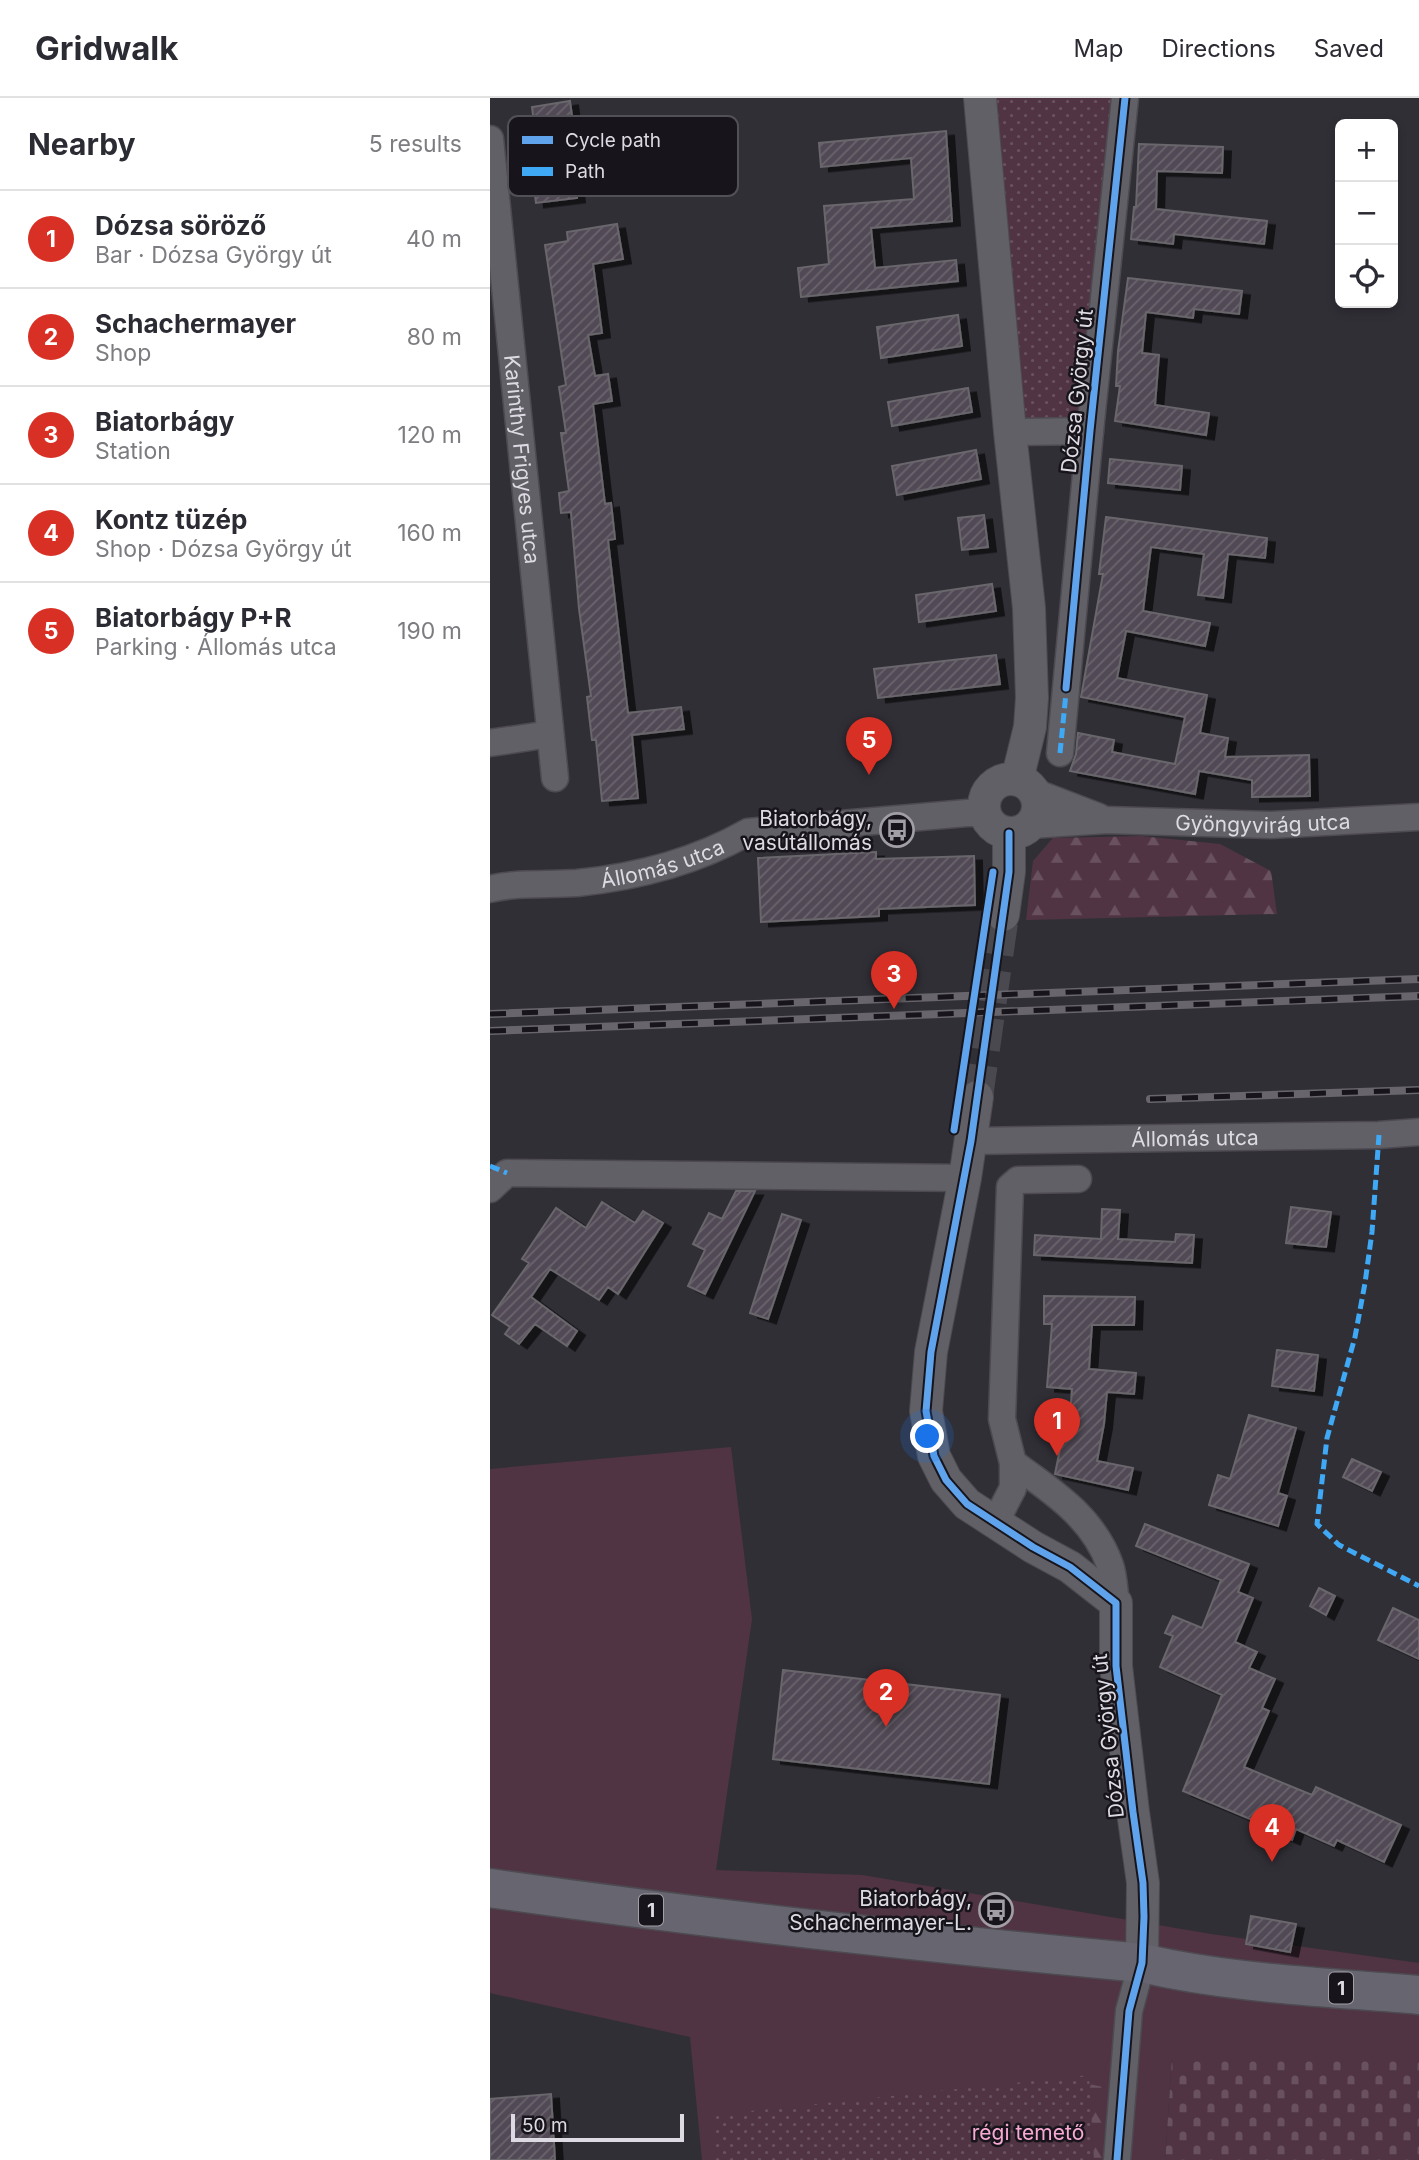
<!DOCTYPE html>
<html lang="en">
<head>
<meta charset="utf-8">
<style>
  body { margin:0; font-family:Inter,sans-serif; background:#f7f7f7; color:#2b2b33 }
  .controls { position:absolute; right:21px; top:21px; display:grid; overflow:hidden; border-radius:10px; box-shadow:0 4px 10px #0003 }
  .controls button { width:63px; height:63px; display:grid; place-items:center; padding:0; border:0; border-bottom:2px solid #e1e1e2; background:#fff; color:#2b2b33; font:35px sans-serif }
  .scale { position:absolute; left:21px; bottom:18px; width:173px; box-sizing:border-box; padding-left:7px; border:4px solid #dddae3; border-top:0; font-size:19px; line-height:24px; white-space:nowrap; color:#dddae3; -webkit-text-stroke:5px #17151b; paint-order:stroke }
  .you { position:absolute; left:438px; top:1339px; width:24px; height:24px; margin:-18px; border:5px solid #fff; border-radius:50%; background:#1a73e8; box-shadow:0 0 0 10px #1a73e833 }
  .badge { display:grid; place-items:center; width:46px; height:46px; border-radius:50%; background:#d93025; color:#fff; font-size:23px; font-weight:700 }
  .pin { position:absolute; translate:-50% -58px; filter:drop-shadow(0 2px 4px #0008) }
  .pin::after { content:''; position:absolute; top:37px; width:24px; height:21px; background:inherit; clip-path:polygon(0 0,100% 0,50% 100%) }
  .list { margin:0; padding:0; list-style:none }
  h2 { display:flex; justify-content:space-between; align-items:center; height:91px; margin:0; padding:0 28px; font-size:30px }
  h2 small { font-size:23px; font-weight:400; color:#7c7c81 }
  .list li { display:grid; grid-template-columns:46px 1fr auto; gap:21px; align-items:center; box-sizing:border-box; height:98px; padding:0 28px; border-top:2px solid #e1e1e2 }
  .list b { display:block; font-size:26px; white-space:nowrap }
  .list p { margin:0; font-size:23px; white-space:nowrap; color:#7c7c81 }
  .list em { font-size:23px; font-style:normal; color:#7c7c81 }
  .icon { flex:none; width:38px; height:38px; fill:none; stroke:currentColor; stroke-width:2; stroke-linecap:round; stroke-linejoin:round }
  .map { position:relative; flex:none; width:929px; height:2062px; overflow:hidden }
  header { display:flex; align-items:center; gap:42px; box-sizing:border-box; height:98px; padding:0 35px; background:#fff; border-bottom:2px solid #e1e1e2 }
  header strong { font-size:33px }
  nav { display:flex; gap:38px; margin-inline-start:auto; font-size:24px }
  main { display:flex }
  aside { flex:1; background:#fff }
  .map>svg:first-child { display:block }
  .grass { fill:#503444 }
  .forest { fill:url(#forest-firs) }
  .cemetery { fill:url(#cemetery-stones) }
  .park { fill:url(#park-dots) }
  .building { fill:url(#building-hatch); stroke:#69666c; stroke-width:2; filter:url(#shadow) }
  .lines { fill:none; stroke-linecap:round; stroke-linejoin:round }
  .tertiary-tunnel { stroke:#4b4950; stroke-width:32; stroke-dasharray:32 16; stroke-linecap:butt }
  .minor-casing { stroke:#4d4a51; stroke-width:29 }
  .tertiary-casing { stroke:#4d4a51; stroke-width:34 }
  .primary-casing { stroke:#4d4a51; stroke-width:41 }
  .minor { stroke:#616066; stroke-width:26 }
  .tertiary { stroke:#616066; stroke-width:32 }
  .primary { stroke:#676670; stroke-width:38 }
  .rail-casing { stroke:#68666c; stroke-width:8 }
  .rail { stroke:#17151b; stroke-width:5; stroke-dasharray:16; stroke-linecap:butt }
  .quiet { stroke:#3fa9f5; stroke-width:5; stroke-dasharray:10 5; stroke-linecap:butt }
  .cycleway-casing { stroke:#17151b; stroke-width:11 }
  .cycleway { stroke:#60a3ed; stroke-width:7 }
  .labels { text-anchor:middle; dominant-baseline:central; stroke-width:5; stroke-linejoin:round; paint-order:stroke }
  .shield { fill:#17151b; stroke:#a29fa7; stroke-width:2 }
  .shield-label { font-size:19px; font-weight:bold; fill:#dddae3 }
  .street-label { font-size:21px; fill:#dddae3; stroke:#17151b }
  .poi-label { font-size:21px; fill:#dddae3; stroke:#17151b; text-anchor:end }
  .park-label { font-size:21px; fill:#f8a9d3; stroke:#17151b }
  .key { fill:#17151b; stroke:#525057; stroke-width:2 }
  .key-label { font-size:19px; fill:#dddae3 }
</style>
</head>
<body>
<header>
<strong>Gridwalk</strong>
<nav><a>Map</a><a>Directions</a><a>Saved</a></nav>
</header>
<main>
<aside>
<h2>Nearby<small>5 results</small></h2>
<ul class="list">
<li><span class="badge">1</span><div><b>Dózsa söröző</b><p>Bar · Dózsa György út</p></div><em>40 m</em></li>
<li><span class="badge">2</span><div><b>Schachermayer</b><p>Shop</p></div><em>80 m</em></li>
<li><span class="badge">3</span><div><b>Biatorbágy</b><p>Station</p></div><em>120 m</em></li>
<li><span class="badge">4</span><div><b>Kontz tüzép</b><p>Shop · Dózsa György út</p></div><em>160 m</em></li>
<li><span class="badge">5</span><div><b>Biatorbágy P+R</b><p>Parking · Állomás utca</p></div><em>190 m</em></li>
</ul>
</aside>
<div class="map">
<svg width="929" height="2062" viewBox="0 0 929 2062">
  <defs>
    <pattern id="forest-firs" width="22" height="20" patternUnits="userSpaceOnUse" patternTransform="scale(1.75)"><rect width="22" height="20" fill="#503444"/><path d="M5 1l3.5 6h-7zM16 11l3.5 6h-7z" fill="#69515f"/></pattern>
    <pattern id="cemetery-stones" width="16" height="16" patternUnits="userSpaceOnUse" patternTransform="scale(1.75)"><rect width="16" height="16" fill="#503444"/><path d="M2 7V4a2 2 0 0 1 4 0v3zM10 15v-3a2 2 0 0 1 4 0v3z" fill="#69515f"/></pattern>
    <pattern id="park-dots" width="8" height="8" patternUnits="userSpaceOnUse" patternTransform="scale(1.75)"><rect width="8" height="8" fill="#503444"/><path d="M2 2h.1M6 6h.1" fill="none" stroke="#69515f" stroke-width="1.8" stroke-linecap="round"/></pattern>
    <pattern id="building-hatch" width="6" height="6" patternUnits="userSpaceOnUse" patternTransform="scale(1.75)"><rect width="6" height="6" fill="#514a55"/><path d="M-1 1l2-2M0 6l6-6M5 7l2-2" fill="none" stroke="#6a646d"/></pattern>
    <filter id="shadow"><feDropShadow dx="8" dy="4.5" stdDeviation="0" flood-color="#0009"/></filter>
  </defs>
  <rect width="100%" height="100%" fill="#312f36"/>
  <path class="grass" d="M241 1349 262 1521 226 1772 372 1777 721 1836 929 1865V1959H682L675 2062H212L200 1939 0 1895V1371Z"/>
  <path class="forest" d="M651 738 730 746 781 773 787 816 536 822 543 763 563 740Z
    M599 1986 618 1990 628 2029 623 2062H584Z"/>
  <path class="cemetery" d="M682 1959H929V2062H675Z"/>
  <path class="park" d="M490 0H635L600 333 520 334Z
    M599 1977 604 2062H226L223 2017Z"/>
  <path class="building" d="M80 3 84 33 79 34 87 100 46 105 41 67 49 66 42 9Z
    M456 33 462 123 381 130 385 170 466 162 468 183 311 199 308 170 339 166 334 108 424 101 421 60 331 69 329 45Z
    M649 46 733 49 732 75 667 73 666 111 777 123 774 146 684 136 683 146 641 141 644 109H646Z
    M127 126 133 161 103 166 112 235 98 237 105 278 118 276 122 303 103 306 115 406 121 405 125 441 118 442 138 615 191 609 194 631 142 637 148 700 112 703 106 642H102L97 599 101 598 89 511 81 414 71 415 69 395 79 393 71 335H76L69 289 76 287 55 147 78 143 77 134Z
    M638 180 752 193 749 216 704 211 703 220 656 214 652 255 669 257 665 307 719 315 716 337 625 323 630 288H626L628 253Z
    M468 217 472 248 391 260 387 229Z
    M478 290 482 314 402 328 398 304Z
    M486 352 491 381 407 397 402 368Z
    M620 361 692 368 690 392 618 385Z
    M494 417 498 449 472 452 468 420Z
    M616 419 777 440 775 460 738 456 733 500 708 497 714 456 661 449 653 513 720 525 715 548 636 533 627 580 717 597 710 635 738 640 735 659 819 657 820 698 762 699V682L709 673 705 696 580 673 586 656 588 635 624 642 622 654 685 666 695 619 591 599 613 476H609Z
    M502 486 506 513 429 524 426 497Z
    M506 557 510 586 388 600 384 571Z
    M386 754V761L484 758 485 807 389 811V818L271 824 268 760Z
    M246 1093H265L215 1196 198 1188 215 1152 203 1146 219 1115 232 1121Z
    M112 1104 145 1125 153 1113 173 1125 128 1196 118 1189 109 1202 60 1171 41 1199 87 1233 77 1248 45 1226 29 1246 15 1236 20 1229 2 1217 39 1165 32 1161 66 1110 96 1130Z
    M801 1109 841 1114 836 1149 796 1145Z
    M612 1111 630 1112 628 1141 685 1144 686 1136 704 1137 702 1165 544 1157 545 1137 611 1141Z
    M292 1116 311 1122 278 1221 260 1215Z
    M554 1198 645 1199 644 1227H602L599 1271 646 1275 644 1296 617 1294 614 1326 607 1363 643 1370 638 1392 565 1376 574 1331 579 1332 582 1291 557 1289 562 1226H554Z
    M787 1252 828 1257 824 1293 782 1288Z
    M759 1317 806 1330 788 1395 797 1398 788 1428 719 1407 728 1377 740 1381Z
    M862 1361 891 1374 882 1393 853 1379Z
    M655 1426 759 1466 748 1494 763 1500 745 1544 767 1554 759 1570 785 1581 772 1610 779 1613 754 1669 822 1697 826 1689 911 1727 894 1764 847 1742 844 1748 806 1731 802 1742 783 1734 784 1731 693 1693 732 1597 670 1569 683 1538 675 1535 683 1518 712 1530 731 1482 646 1448Z
    M829 1490 845 1498 836 1517 820 1508Z
    M903 1510 929 1522V1561L888 1542Z
    M293 1572 510 1597 499 1686 283 1661Z
    M761 1818 806 1826 800 1854 756 1846Z
    M61 1996 65 2062H0V2001Z"/>
  <g class="lines">
    <path class="tertiary-tunnel" d="M487 999 513 817"/>
    <g class="minor-casing">
      <g id="minor">
        <path id="s1" d="M0 41 65 680"/>
        <path d="M520 334 600 333"/>
        <path d="M0 645 60 636"/>
        <path d="M570 655 600 333 635 0"/>
        <path d="M544 694 609 719"/>
        <path id="s2" d="M540 727 617 722 780 727 929 719"/>
        <path id="s3" d="M0 791C28 784 58 787 87 785 146 779 207 763 258 734L477 715H495"/>
        <path id="s4" d="M481 1043 889 1037 929 1034"/>
        <path d="M0 1091 17 1075 475 1080"/>
        <path d="M523 1365C562 1393 603 1419 620 1467 624 1478 624 1492 626 1505"/>
        <path d="M505 1425 523 1390V1365L512 1321 520 1089 528 1082 588 1081"/>
        <path d="M627 2062 639 1913 652 1865"/>
      </g>
    </g>
    <g class="tertiary-casing">
      <path id="tertiary" d="M490 0 520 334 539 510 542 600 540 629 527 682
        M494 708a27 27 0 1 1 54 0a27 27 0 1 1-54 0Z
        M513 817 519 774V735
        M487 999 475 1080 441 1254 436 1313 444 1358 456 1382 477 1406 543 1449 580 1469 626 1505V1568L643 1714 653 1785 652 1865"/>
    </g>
    <g class="primary-casing">
      <path id="primary" d="M0 1790C216 1821 434 1845 652 1865 742 1886 837 1889 929 1897"/>
    </g>
    <use href="#minor" class="minor"/>
    <use href="#tertiary" class="tertiary"/>
    <use href="#primary" class="primary"/>
    <g class="rail-casing">
      <path id="rail" d="M0 916 929 881
        M0 933 929 898
        M660 1001 929 992"/>
    </g>
    <use href="#rail" class="rail"/>
    <path class="quiet" d="M570 655 577 585
      M889 1037 882 1134 875 1185 865 1239 837 1340 827 1426 849 1447 929 1488
      M0 1068 17 1075"/>
    <g class="cycleway-casing">
      <path id="cycleway" d="M576 590 600 333 635 0
        M519 735V774L481 1043 441 1254 436 1313 444 1358 456 1382 477 1406 543 1449 580 1469 626 1505V1568L643 1714 653 1785 654 1819 652 1865 639 1913 627 2062
        M464 1032 503 774"/>
    </g>
    <use href="#cycleway" class="cycleway"/>
  </g>
  <defs>
    <g id="bus-ring" transform="scale(1.75)"><circle r="9.5" fill="#17151b" stroke="#a19ea6" stroke-width="1.5"/><path d="M-5-6H5V4H4V6H2V4H-2V6H-4V4H-5ZM-3.5-4V0h7V-4ZM-3.5 1.2v1.5H-2V1.2ZM2 1.2v1.5H3.5V1.2Z" fill="#a19ea6"/></g>
  </defs>
  <g fill-rule="evenodd">
    <use href="#bus-ring" x="407" y="732"/>
    <use href="#bus-ring" x="506" y="1812"/>
  </g>
  <g class="labels">
    <g class="shield">
      <rect x="149" y="1796.5" width="24" height="31" rx="5"/>
      <rect x="839" y="1874.5" width="24" height="31" rx="5"/>
    </g>
    <g class="shield-label">
      <text x="161" y="1812">1</text>
      <text x="851" y="1890">1</text>
    </g>
    <g class="street-label">
      <text transform="translate(587 293) rotate(-84)">Dózsa György út</text>
      <text stroke="none"><textPath href="#s1" startOffset="322">Karinthy Frigyes utca</textPath></text>
      <text stroke="none"><textPath href="#s2" startOffset="233">Gyöngyvirág utca</textPath></text>
      <text stroke="none"><textPath href="#s3" startOffset="175">Állomás utca</textPath></text>
      <text stroke="none"><textPath href="#s4" startOffset="224">Állomás utca</textPath></text>
      <text transform="translate(618 1638) rotate(-96)">Dózsa György út</text>
    </g>
    <g class="poi-label">
      <text x="382" y="720">Biatorbágy,<tspan x="382" dy="24">vasútállomás</tspan></text>
      <text x="482" y="1800">Biatorbágy,<tspan x="482" dy="24">Schachermayer-L.</tspan></text>
    </g>
    <g class="park-label">
      <text x="538" y="2034">régi temető</text>
    </g>
  </g>
  <rect x="18" y="18" width="230" height="80" rx="10" class="key"/>
  <rect x="32" y="38" width="31" height="8" fill="#60a3ed"/>
  <rect x="32" y="69" width="31" height="9" fill="#3fa9f5"/>
  <g class="key-label">
    <text x="75" y="49">Cycle path</text>
    <text x="75" y="80">Path</text>
  </g>
</svg>
<div class="controls">
<button>+</button>
<button>−</button>
<button><svg class="icon" aria-label="locate" viewBox="0 0 24 24"><circle cx="12" cy="12" r="6"/><path d="M12 2v4M12 18v4M2 12h4M18 12h4"/></svg></button>
</div>
<div class="scale">50 m</div>
<div class="you"></div>
<div class="pin badge" style="left:567px;top:1358px">1</div>
<div class="pin badge" style="left:396px;top:1629px">2</div>
<div class="pin badge" style="left:404px;top:911px">3</div>
<div class="pin badge" style="left:782px;top:1764px">4</div>
<div class="pin badge" style="left:379px;top:677px">5</div>
</div>
</main>
</body>
</html>
